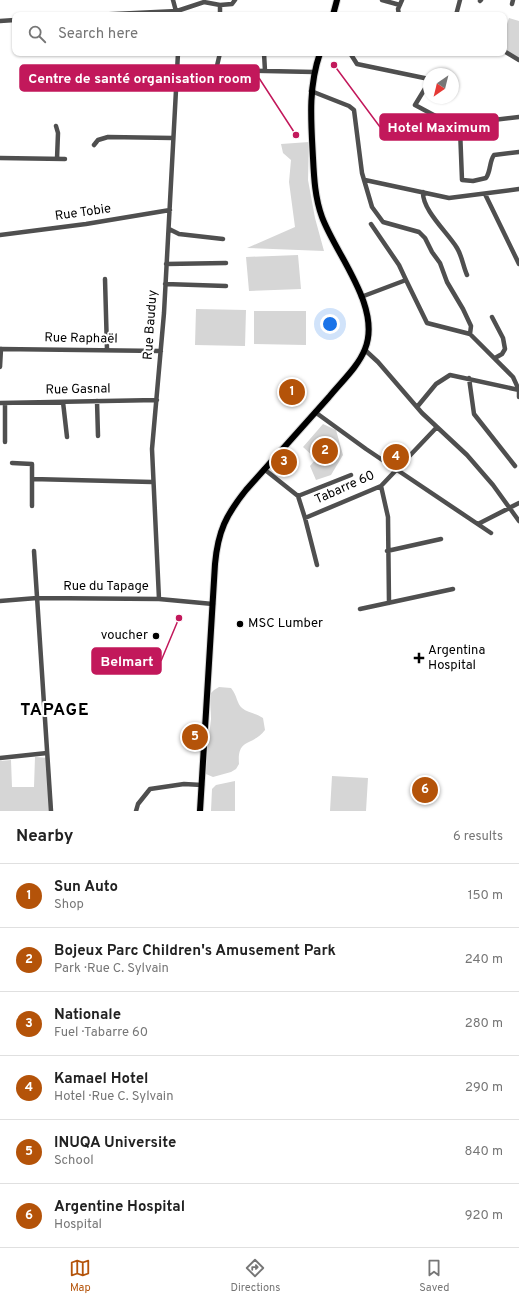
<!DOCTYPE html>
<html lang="en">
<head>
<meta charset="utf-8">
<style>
  body { margin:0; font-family:Overpass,sans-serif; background:#f2f2f2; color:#222 }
  .compass { position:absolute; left:423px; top:68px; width:36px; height:36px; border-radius:50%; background:#fff; box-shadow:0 1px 3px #0004; rotate:215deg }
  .you { position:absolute; left:330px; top:324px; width:14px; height:14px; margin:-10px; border:3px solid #fff; border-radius:50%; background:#1a73e8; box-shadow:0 0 0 6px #1a73e833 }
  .badge { display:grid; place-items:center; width:26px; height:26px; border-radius:50%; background:#b45309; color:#fff; font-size:13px; font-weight:700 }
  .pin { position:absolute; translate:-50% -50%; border:2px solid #fff; box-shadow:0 1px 4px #0006 }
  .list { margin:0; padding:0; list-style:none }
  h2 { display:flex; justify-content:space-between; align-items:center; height:52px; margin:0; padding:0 16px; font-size:17px }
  h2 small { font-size:13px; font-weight:400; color:#767676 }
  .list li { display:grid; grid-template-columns:26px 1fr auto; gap:12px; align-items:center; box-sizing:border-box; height:64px; padding:0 16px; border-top:1px solid #e0e0e0 }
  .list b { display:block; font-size:15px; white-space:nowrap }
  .list p { margin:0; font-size:13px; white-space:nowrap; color:#767676 }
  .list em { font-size:13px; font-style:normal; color:#767676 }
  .icon { flex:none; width:22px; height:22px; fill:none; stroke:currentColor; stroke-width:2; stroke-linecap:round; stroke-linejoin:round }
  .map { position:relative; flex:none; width:519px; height:811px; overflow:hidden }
  .search { position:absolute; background:#fff; box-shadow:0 1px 3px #0004; left:12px; right:12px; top:12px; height:44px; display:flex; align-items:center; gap:10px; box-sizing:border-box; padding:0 14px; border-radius:8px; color:#767676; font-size:15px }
  .sheet { height:436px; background:#fff }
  nav { display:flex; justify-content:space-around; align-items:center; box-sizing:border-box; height:56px; border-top:1px solid #e0e0e0; background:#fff; font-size:11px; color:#767676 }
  nav a { display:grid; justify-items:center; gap:2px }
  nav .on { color:#b45309 }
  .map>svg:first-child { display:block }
  .green { fill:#d6d6d6 }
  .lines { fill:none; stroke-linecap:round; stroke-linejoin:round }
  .major-casing { stroke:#dbdbdb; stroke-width:8 }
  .minor { stroke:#4f4f4f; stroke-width:4.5 }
  .major { stroke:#000; stroke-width:6 }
  .poi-dot { fill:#000; stroke:#fff; stroke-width:1.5 }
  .labels { text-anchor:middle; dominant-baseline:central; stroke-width:4; stroke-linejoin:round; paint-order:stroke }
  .street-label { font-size:13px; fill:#000; stroke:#fff }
  .poi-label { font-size:13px; fill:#000; stroke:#fff; text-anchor:start }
  .district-label { font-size:17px; font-weight:bold; letter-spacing:1px; fill:#000; stroke:#fff }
  .leader { fill:none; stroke:#c2185b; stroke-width:1.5 }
  .callout-dot { fill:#c2185b; stroke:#fff; stroke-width:1.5 }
  .callout { fill:#c2185b; stroke:#c2185b; stroke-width:1.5 }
  .callout-label { font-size:14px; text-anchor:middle; font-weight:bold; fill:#fff }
</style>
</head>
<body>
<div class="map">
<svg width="519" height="811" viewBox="0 0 519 811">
  <rect width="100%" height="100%" fill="#fff"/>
  <path class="green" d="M509 18 519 21V58L504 48V39L507 34 504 33Z
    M309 142 308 180 315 218 324 251 247 248 295 227 289 182 291 160 283 153 281 144Z
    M298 255 301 289 249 291 246 257Z
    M196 309 246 310 245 346 195 345Z
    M254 311H306V345L254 344Z
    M323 424 336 430 343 455 331 475 316 480 310 466 316 459 303 447Z
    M219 687 231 688C237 695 237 704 242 708 248 713 256 713 263 718L265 730C252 747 237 737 239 764L236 769 231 772 213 777 206 774 205 768 211 719 210 694 214 690Z
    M35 757 49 758 53 811H0V761L11 760 12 787H34Z
    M332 776 368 778 366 811H330Z
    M235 781V811H211L212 789 216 785Z"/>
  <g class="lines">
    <g class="major-casing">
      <path id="major" d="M333 15 337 0
        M200 811 215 564C218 531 226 515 246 490 274 459 301 428 329 397 341 382 358 367 365 349 382 307 336 255 322 217 315 198 314 178 313 158 311 121 308 88 320 53"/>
    </g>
    <path class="minor" d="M173 0 177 15
      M382 0 400 5
      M480 1 481 0
      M512 4 513 0
      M93 15 177 11 204 2 220 5 232 4 235 0
      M220 15V5
      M399 15 398 9 402 0
      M456 15 460 0
      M0 21 15 20
      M504 51 519 60
      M264 53 265 71
      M350 53 357 64 429 79
      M177 69 314 72
      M216 70 220 53
      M429 82 415 105 443 120 468 123 519 117
      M311 91 349 106 354 110 362 173 372 207 383 222 419 232 425 238 432 252 440 263 447 282 463 309 471 326 470 334
      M56 126 58 133 57 159
      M460 129 462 180 473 181 486 178C491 171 489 162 494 155L519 152
      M94 145 98 140 108 137 173 138
      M0 158 65 159
      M365 180 449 198 519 189
      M423 192C422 210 448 233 457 248 462 256 463 266 467 275
      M485 194 519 264
      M371 224 399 265 406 280
      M169 229 179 234 223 239
      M0 235 86 224 170 210
      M166 264 226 263
      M105 279 107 350
      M165 284 226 286
      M361 297 406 280 427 323 470 334 513 377 519 390
      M492 317 503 338 505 349 502 354 495 358
      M0 349 161 351
      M365 350 378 362 422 413 467 455 493 485 519 521
      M0 367 1 349
      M469 378 474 414 515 466
      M97 401 98 436
      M63 402 67 437
      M0 403 157 400
      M5 403V442
      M417 407 436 384 450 375 519 390V397
      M315 412 366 449 491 533
      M12 463 32 464V506
      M264 469 298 496 305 518 381 486 437 427
      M32 479 152 482
      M381 486 388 517 389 603
      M298 496 351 475
      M305 518 317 565
      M478 524 519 503
      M34 551 51 811
      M387 551 441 539
      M159 599 152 449 164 313 178 53
      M0 601 37 598 159 599 213 604
      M360 609 453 589
      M0 758 47 753
      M136 811 138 804 150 789 184 784 202 785"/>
    <use href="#major" class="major"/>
  </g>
  <g class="poi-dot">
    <circle cx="240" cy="624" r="4"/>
    <circle cx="156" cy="636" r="4"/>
    <path d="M417 652h4v4h4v4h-4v4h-4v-4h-4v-4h4z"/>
  </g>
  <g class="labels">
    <g class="street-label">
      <text transform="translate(83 213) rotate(-8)">Rue Tobie</text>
      <text transform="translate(151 325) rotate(-86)">Rue Bauduy</text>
      <text transform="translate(81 339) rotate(1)">Rue Raphaël</text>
      <text transform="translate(78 390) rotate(-1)">Rue Gasnal</text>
      <text transform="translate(345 488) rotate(-24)">Tabarre 60</text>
      <text x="106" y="587">Rue du Tapage</text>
    </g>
    <g class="poi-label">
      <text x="248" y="624">MSC Lumber</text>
      <text x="148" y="636" text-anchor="end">voucher</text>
      <text x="428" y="651">Argentina<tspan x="428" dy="15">Hospital</tspan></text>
    </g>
    <g class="district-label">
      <text x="55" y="711">TAPAGE</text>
    </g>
  </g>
  <path class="leader" d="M296 135L259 78M334 65L380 127M179 618L161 661"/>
  <g class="callout-dot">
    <circle cx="296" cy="135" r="4"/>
    <circle cx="334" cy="65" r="4"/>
    <circle cx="179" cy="618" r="4"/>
  </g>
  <g class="callout">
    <rect x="20" y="65" width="239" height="26" rx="4"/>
    <rect x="380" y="114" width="118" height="26" rx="4"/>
    <rect x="92" y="648" width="69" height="26" rx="4"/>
  </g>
  <g class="callout-label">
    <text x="140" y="83">Centre de santé organisation room</text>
    <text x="439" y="132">Hotel Maximum</text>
    <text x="127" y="666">Belmart</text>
  </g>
</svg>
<svg class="compass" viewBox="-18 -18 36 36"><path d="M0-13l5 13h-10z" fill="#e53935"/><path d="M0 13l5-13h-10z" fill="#767676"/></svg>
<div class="you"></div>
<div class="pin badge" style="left:292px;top:392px">1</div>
<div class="pin badge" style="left:325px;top:451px">2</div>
<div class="pin badge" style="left:284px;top:462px">3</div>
<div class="pin badge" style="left:396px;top:457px">4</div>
<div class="pin badge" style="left:195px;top:737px">5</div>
<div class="pin badge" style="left:425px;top:790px">6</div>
<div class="search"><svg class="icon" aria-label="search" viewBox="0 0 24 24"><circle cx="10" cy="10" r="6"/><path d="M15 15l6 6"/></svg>Search here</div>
</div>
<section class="sheet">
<h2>Nearby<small>6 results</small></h2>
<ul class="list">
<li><span class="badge">1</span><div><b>Sun Auto</b><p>Shop</p></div><em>150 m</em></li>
<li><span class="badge">2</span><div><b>Bojeux Parc Children's Amusement Park</b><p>Park · Rue C. Sylvain</p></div><em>240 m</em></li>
<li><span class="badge">3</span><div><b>Nationale</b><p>Fuel · Tabarre 60</p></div><em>280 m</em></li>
<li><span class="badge">4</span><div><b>Kamael Hotel</b><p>Hotel · Rue C. Sylvain</p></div><em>290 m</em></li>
<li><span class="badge">5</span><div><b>INUQA Universite</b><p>School</p></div><em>840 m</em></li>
<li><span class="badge">6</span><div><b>Argentine Hospital</b><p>Hospital</p></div><em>920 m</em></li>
</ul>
</section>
<nav>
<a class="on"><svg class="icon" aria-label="map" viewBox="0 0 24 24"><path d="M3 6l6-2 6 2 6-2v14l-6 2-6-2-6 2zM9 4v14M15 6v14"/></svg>Map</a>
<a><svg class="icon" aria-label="directions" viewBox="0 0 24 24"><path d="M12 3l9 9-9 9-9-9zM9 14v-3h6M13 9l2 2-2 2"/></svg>Directions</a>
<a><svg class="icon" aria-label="saved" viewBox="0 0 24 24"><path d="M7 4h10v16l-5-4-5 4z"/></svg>Saved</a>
</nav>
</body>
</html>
